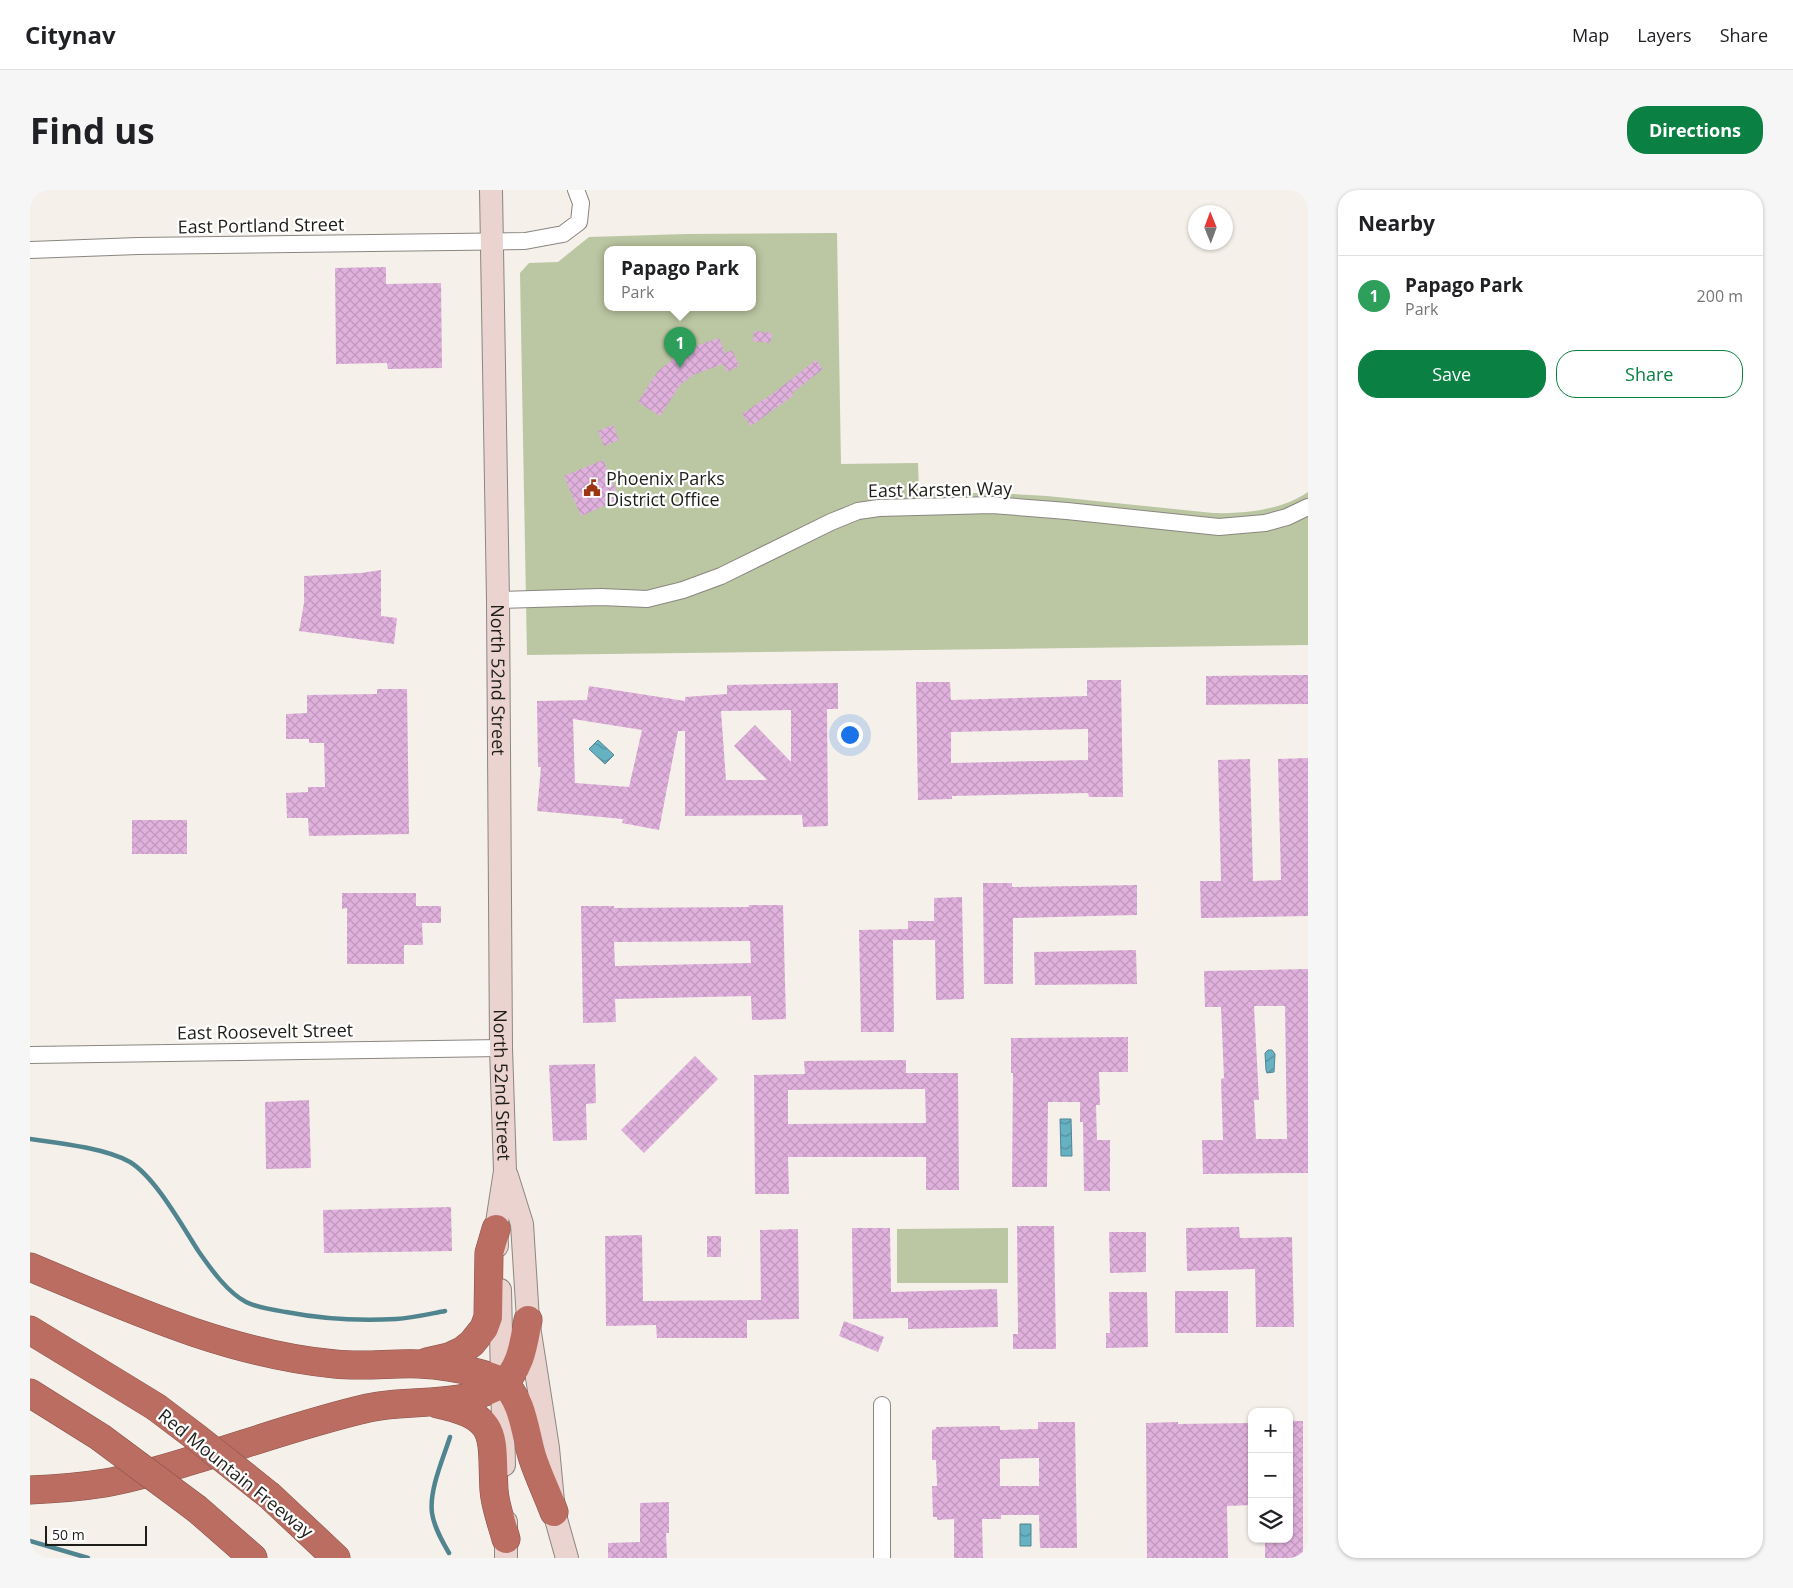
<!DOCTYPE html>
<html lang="en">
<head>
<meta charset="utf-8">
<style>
  body { margin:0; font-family:"Open Sans",sans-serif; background:#f6f6f6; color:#202124 }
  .controls { position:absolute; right:15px; bottom:15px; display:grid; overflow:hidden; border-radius:10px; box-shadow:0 1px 4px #0004 }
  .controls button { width:45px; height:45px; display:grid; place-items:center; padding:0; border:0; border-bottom:1px solid #e0e0e0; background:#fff; color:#202124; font:25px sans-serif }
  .compass { position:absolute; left:1158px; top:15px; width:45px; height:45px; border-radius:50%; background:#fff; box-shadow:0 1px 4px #0004; rotate:359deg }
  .scale { position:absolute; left:15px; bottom:12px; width:102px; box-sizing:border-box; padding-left:5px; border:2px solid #1e1d1a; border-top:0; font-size:14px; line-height:18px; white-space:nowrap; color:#1e1d1a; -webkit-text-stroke:4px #fff; paint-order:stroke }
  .you { position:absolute; left:819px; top:544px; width:18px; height:18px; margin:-12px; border:4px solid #fff; border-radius:50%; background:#1a73e8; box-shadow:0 0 0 8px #1a73e833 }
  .badge { display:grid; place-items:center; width:32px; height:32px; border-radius:50%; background:#0b8043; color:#fff; font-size:16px; font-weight:700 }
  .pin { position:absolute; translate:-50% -41px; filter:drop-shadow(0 1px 2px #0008) }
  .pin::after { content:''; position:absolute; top:26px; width:18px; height:15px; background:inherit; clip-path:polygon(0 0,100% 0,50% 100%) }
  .popup { position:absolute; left:574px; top:56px; width:152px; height:65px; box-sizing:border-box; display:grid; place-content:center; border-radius:10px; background:#fff; filter:drop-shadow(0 1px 4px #0005); font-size:16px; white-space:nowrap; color:#757577 }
  .popup b { font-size:19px; color:#202124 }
  .popup::after { content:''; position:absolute; left:50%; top:100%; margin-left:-10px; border:10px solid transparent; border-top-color:#fff }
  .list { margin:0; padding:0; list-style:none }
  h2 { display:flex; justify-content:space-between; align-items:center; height:65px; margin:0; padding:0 20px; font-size:21px }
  h2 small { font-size:16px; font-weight:400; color:#757577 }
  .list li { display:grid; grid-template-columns:32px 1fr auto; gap:15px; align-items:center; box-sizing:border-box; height:80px; padding:0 20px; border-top:1px solid #e0e0e0 }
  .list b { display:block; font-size:19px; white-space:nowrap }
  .list p { margin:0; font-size:16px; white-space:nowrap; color:#757577 }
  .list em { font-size:16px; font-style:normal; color:#757577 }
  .actions { display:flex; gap:10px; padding:15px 20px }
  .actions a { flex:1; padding:11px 0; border:1px solid #0b8043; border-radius:20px; text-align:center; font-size:18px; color:#0b8043 }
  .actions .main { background:#0b8043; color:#fff }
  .icon { flex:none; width:28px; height:28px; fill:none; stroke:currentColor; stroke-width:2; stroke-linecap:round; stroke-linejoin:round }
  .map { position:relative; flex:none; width:1278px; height:1368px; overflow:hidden; border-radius:20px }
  header { display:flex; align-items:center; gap:30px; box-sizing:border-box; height:70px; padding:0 25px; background:#fff; border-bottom:1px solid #e0e0e0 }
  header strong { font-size:24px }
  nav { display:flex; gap:28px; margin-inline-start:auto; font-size:18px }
  .intro { display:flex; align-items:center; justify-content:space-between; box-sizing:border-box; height:120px; padding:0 30px }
  h1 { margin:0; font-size:35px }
  .button { padding:12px 22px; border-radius:20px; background:#0b8043; color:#fff; font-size:18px; font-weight:700 }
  main { display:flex; gap:30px; padding:0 30px }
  aside { flex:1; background:#fff; border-radius:20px; box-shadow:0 1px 4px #0004 }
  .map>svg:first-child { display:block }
  .green { fill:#bbc6a2; fill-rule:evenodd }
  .water { fill:url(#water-waves); stroke:#508590 }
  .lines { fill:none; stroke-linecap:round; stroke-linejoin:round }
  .stream { stroke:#508590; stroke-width:4.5 }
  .building { fill:url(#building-cross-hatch); fill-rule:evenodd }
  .minor-casing { stroke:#8a8680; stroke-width:18 }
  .secondary-casing { stroke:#8a8680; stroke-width:24 }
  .motorway-casing { stroke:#855149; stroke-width:29 }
  .minor { stroke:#fff; stroke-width:16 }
  .secondary { stroke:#ebd3d0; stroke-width:22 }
  .motorway { stroke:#bc6d62; stroke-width:28 }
  .motorway-bridge-casing { stroke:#855149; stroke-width:29; stroke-linecap:butt }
  .motorway-bridge { stroke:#bc6d62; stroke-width:28 }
  .labels { text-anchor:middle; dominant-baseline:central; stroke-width:4.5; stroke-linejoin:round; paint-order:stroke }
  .street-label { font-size:18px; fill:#1e1d1a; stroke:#fff }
  .poi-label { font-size:18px; fill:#1e1d1a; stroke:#fff; text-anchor:start }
</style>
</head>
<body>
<header>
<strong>Citynav</strong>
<nav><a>Map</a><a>Layers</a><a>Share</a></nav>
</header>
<div class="intro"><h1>Find us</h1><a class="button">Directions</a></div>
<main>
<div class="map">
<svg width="1278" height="1368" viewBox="0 0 1278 1368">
  <defs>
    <pattern id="water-waves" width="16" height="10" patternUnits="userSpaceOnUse" patternTransform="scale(1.25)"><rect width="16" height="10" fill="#66b2c3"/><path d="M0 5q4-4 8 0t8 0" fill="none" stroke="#53909e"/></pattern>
    <pattern id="building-cross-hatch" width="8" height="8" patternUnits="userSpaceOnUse" patternTransform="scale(1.25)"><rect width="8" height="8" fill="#e0b1dd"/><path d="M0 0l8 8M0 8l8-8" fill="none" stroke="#c098bd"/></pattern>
  </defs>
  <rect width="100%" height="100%" fill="#f5f0e9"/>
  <path class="green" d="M807 43 811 274 888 273 889 303H964L1017 306 1183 323C1214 324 1252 320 1278 302V455L497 465 490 83 499 73 528 72 559 47 656 44ZM578 59H722V117H578Z
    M978 1038V1093H867V1039Z"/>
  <path class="water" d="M568 550 584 565 575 574 559 559Z
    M1238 860H1242L1245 864 1244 882 1237 883 1236 880 1235 863Z
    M1030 929H1041L1042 966H1031Z
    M990 1334H1001V1356H990Z"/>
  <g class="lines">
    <path class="stream" d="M0 949C29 953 75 958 100 972 126 988 152 1036 169 1062 181 1079 197 1102 216 1112 228 1118 243 1120 256 1122 292 1129 329 1131 366 1129 382 1128 399 1124 415 1121
      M0 1351 58 1368
      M419 1363C412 1351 404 1337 402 1323 399 1300 413 1269 420 1247"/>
  </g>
  <path class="building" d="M356 77V94L411 93 412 178 358 179 357 173 306 174 305 78Z
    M724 141 742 143 740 153 723 151Z
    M689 148 695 163 702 160 709 176 697 182 693 174 663 185 650 195 630 226 608 212 628 181 655 160Z
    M786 170 793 179 762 203 764 205 721 236 712 224 745 202Z
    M583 235 589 250 574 256 568 241Z
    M573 270 590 309 551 326 534 286Z
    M351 380V426L367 428 364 454 269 441 274 413V386L331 383Z
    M1278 485V514L1176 515V486Z
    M1057 490H1091L1093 607H1059L1058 603 922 606V609L888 610 886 492H920L921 510 1057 506ZM1058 539V570L921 573V542Z
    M808 493V519H797L798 636 773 637 772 625 655 626V541H648L629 640 592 633 593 629 507 621 511 577H508L507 511 557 510 559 496 655 511V507L697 504V495ZM761 520V572L725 535 704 556 737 590H696L691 521ZM543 529 612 540 599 597 545 593Z
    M347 499H377L379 644 279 646 278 628H257L256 603 278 602V597H295L294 553H279V549H256V524L277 523V505L347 504Z
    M1278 568V726L1171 728 1170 691H1191L1188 570 1220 569 1223 691 1251 690 1248 569Z
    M102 630H157V664H102Z
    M953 693H982V697L1107 695V725L983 728V794H954Z
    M312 703H386V716H411V733H392L393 755H374V774H317V718L312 719Z
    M932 707 934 809 906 810 905 750H863L864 842H831L829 740 878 739V731H904V708Z
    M719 715H753L756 829 722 830 721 806 585 809 586 832 553 833 551 716H584V718L719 717ZM720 751 721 773 585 776 584 752Z
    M1106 760 1107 794 1005 795 1004 762Z
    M1278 779V983L1173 984 1172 950H1193L1191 889 1194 888 1191 817H1175L1174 781ZM1224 816H1255L1257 949H1226L1224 910H1229Z
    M1098 847V882H1069L1070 915H1066L1067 950H1080V1001H1054L1053 932H1050V912H1018L1017 997H982L983 883H981V848Z
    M665 866 688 889 614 963 591 940Z
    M876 870V883H928L929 1000H896V967H758L759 1004H725L724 885 775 884 774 871ZM895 899 896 933 758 934V900Z
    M565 874 566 913 556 914 557 950 523 951 519 875Z
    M279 910 281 978 236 979 235 912Z
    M421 1017 422 1061 294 1063 293 1020Z
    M987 1036H1024L1026 1159H983V1144H988Z
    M1209 1037 1210 1048 1262 1047 1264 1137H1226L1225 1079 1157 1081 1156 1038Z
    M822 1038H860L861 1102 967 1099 968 1137 878 1139V1128L823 1129Z
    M768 1039 769 1129 717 1130V1148H627L626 1135 576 1136 575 1046 612 1045 613 1111 731 1110 730 1040Z
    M1079 1042H1116V1082L1080 1083Z
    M677 1046H691V1067H677Z
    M1145 1101H1198V1143H1145Z
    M1079 1102H1117L1118 1157 1076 1158V1143H1080Z
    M814 1131 854 1147 848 1162 809 1146Z
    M1259 1231H1273V1368H1235V1349H1259Z
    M1008 1232H1045L1047 1358H1010L1009 1325H971V1329H952L953 1368H924V1329L907 1330V1327H903L902 1296H907V1293L906 1270H902V1240L906 1239V1237L970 1236V1240L1008 1239ZM1009 1268V1296H970V1269Z
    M1148 1232V1234L1222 1233V1315L1197 1316 1198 1368H1117L1116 1233Z
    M639 1312V1343H636L637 1368H578V1353L610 1352V1313Z"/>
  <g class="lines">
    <g class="minor-casing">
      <path id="minor" d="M0 60 108 56 495 51 533 44 549 32 551 13 546 0
        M468 410 571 407 617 409 653 400 691 386 801 332 828 321 849 318 962 315 1037 321 1189 337 1235 333 1257 327 1278 317
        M0 865 471 858
        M852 1215V1368"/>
    </g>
    <g class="secondary-casing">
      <g id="secondary">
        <path id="s1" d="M461 0 468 410 471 858 475 981 466 1039 467 1056"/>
        <path d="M477 986 492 1034 498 1130 518 1258 524 1322 537 1368"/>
        <path d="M470 1100 474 1275"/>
        <path d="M476 1332V1368"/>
      </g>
    </g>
    <g class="motorway-casing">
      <path id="motorway" d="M0 1077C98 1118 198 1164 305 1174 333 1177 361 1173 389 1174 408 1175 429 1178 448 1183 456 1185 466 1188 473 1193 493 1209 495 1243 502 1266 508 1285 517 1303 524 1322
        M0 1140 126 1217
        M397 1172 419 1167 432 1161 442 1153 454 1138 458 1127 459 1063 466 1039
        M0 1203 70 1247
        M408 1214C471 1227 461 1247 464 1300 465 1316 472 1334 476 1349
        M0 1300C25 1299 50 1297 75 1293 104 1288 132 1279 160 1271 219 1253 277 1232 338 1218 381 1208 431 1219 471 1194 491 1181 494 1151 498 1130
        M240 1306 306 1368
        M167 1319 223 1368"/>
    </g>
    <use href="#minor" class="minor"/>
    <use href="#secondary" class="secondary"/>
    <use href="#motorway" class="motorway"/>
    <g class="motorway-bridge-casing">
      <path id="motorway-bridge" d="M126 1217 167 1248 240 1306
        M70 1247 167 1319"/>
    </g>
    <use href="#motorway-bridge" class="motorway-bridge"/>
  </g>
  <defs>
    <g id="civic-bare" transform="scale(1.35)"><path d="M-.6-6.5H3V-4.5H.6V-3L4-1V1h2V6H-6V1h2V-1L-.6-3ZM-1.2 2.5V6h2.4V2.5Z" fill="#9c3612" stroke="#fff" stroke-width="2.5" paint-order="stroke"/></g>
  </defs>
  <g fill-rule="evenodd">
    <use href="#civic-bare" x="562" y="298"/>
  </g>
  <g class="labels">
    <g class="street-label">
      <text transform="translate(231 35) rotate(-1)">East Portland Street</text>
      <text transform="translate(910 299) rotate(-1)">East Karsten Way</text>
      <text stroke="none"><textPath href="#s1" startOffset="490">North 52nd Street</textPath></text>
      <text transform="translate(235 841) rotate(-1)">East Roosevelt Street</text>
      <text stroke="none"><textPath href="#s1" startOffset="895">North 52nd Street</textPath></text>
      <text transform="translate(206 1283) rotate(39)">Red Mountain Freeway</text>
    </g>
    <g class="poi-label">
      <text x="576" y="288">Phoenix Parks<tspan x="576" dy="21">District Office</tspan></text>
    </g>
  </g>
</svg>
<div class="controls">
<button>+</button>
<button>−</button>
<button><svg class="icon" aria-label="layers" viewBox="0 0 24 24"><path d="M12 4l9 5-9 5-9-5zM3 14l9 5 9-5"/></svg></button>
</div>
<svg class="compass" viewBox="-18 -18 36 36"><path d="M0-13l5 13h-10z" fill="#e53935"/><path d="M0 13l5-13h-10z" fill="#757577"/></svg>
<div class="scale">50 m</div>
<div class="you"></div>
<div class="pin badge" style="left:650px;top:178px;background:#2e9e5b">1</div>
<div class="popup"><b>Papago Park</b>Park</div>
</div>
<aside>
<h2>Nearby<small></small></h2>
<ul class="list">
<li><span class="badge" style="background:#2e9e5b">1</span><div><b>Papago Park</b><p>Park</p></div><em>200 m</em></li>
</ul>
<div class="actions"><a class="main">Save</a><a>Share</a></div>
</aside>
</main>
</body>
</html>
